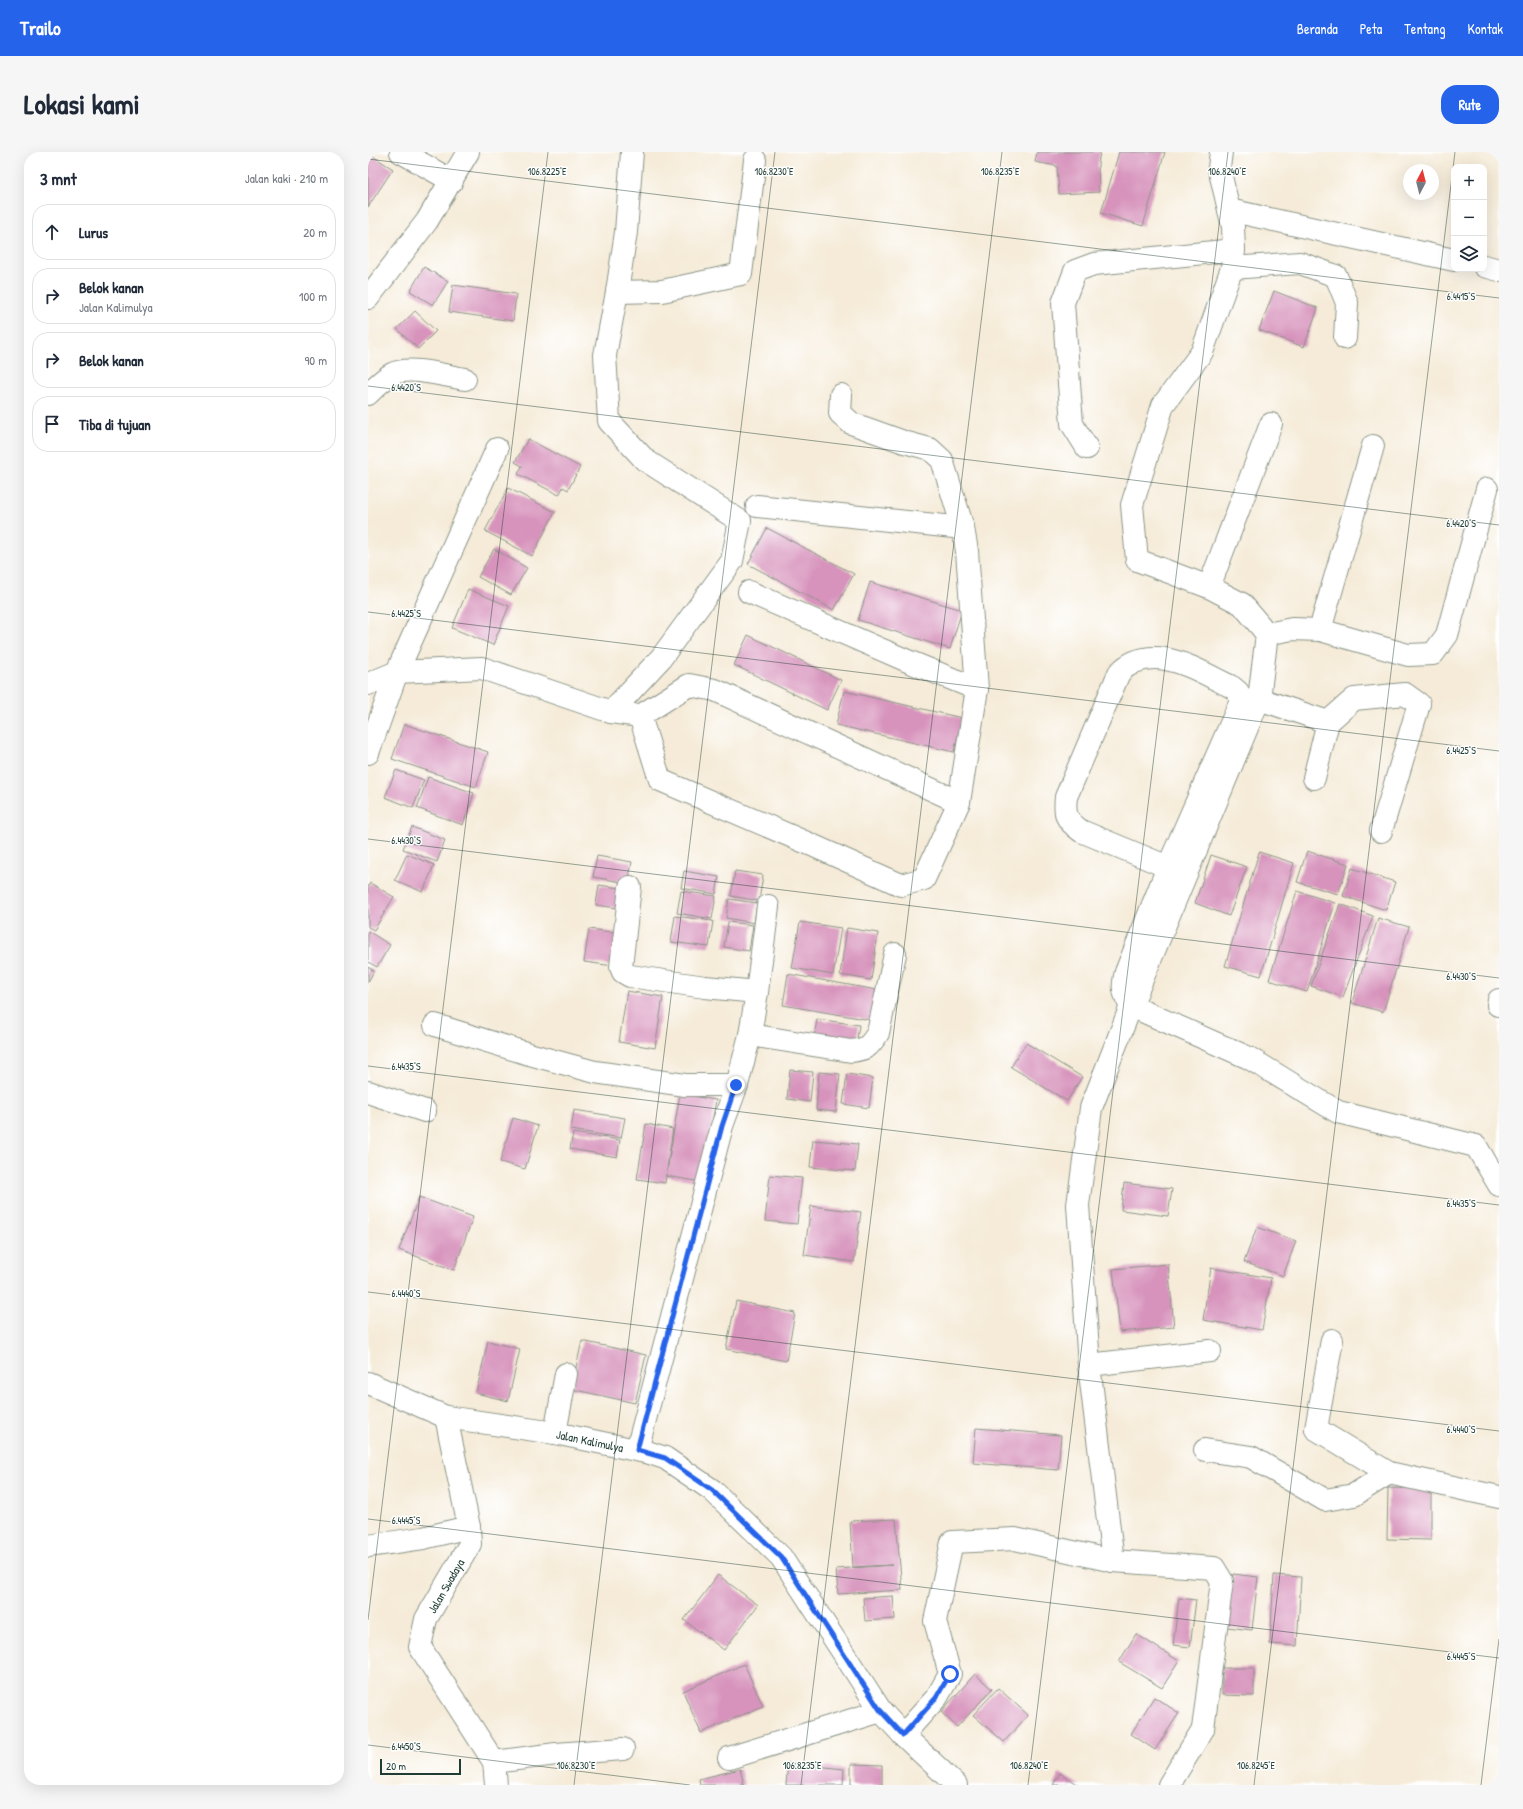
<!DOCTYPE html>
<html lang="id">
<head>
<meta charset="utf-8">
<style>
  body { margin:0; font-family:"Patrick Hand",sans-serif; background:#f6f6f7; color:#1f2937 }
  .controls { position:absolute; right:12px; top:12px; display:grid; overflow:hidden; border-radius:8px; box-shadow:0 4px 16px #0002 }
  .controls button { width:36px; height:36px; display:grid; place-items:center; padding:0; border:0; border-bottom:1px solid #e0e1e3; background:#fff; color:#1f2937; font:20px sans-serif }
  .compass { position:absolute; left:1035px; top:12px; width:36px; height:36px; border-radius:50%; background:#fff; box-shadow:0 4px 16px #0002; rotate:7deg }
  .scale { position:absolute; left:12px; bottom:10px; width:81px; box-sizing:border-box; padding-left:4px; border:2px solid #1f3d34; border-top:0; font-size:11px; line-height:14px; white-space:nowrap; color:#1f3d34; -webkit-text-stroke:3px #fff; paint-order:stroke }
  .stop { position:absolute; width:12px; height:12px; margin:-9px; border:3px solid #2563eb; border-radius:50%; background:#fff }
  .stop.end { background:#2563eb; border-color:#fff; box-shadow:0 1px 4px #0008 }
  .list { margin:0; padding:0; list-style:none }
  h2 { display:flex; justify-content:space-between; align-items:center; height:52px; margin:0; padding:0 16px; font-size:17px }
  h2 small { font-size:13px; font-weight:400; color:#747a83 }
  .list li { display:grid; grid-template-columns:26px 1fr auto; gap:12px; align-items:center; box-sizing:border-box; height:56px; margin:0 8px 8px; padding:0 8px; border:1px solid #e0e1e3; border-radius:16px }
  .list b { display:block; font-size:15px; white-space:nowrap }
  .list p { margin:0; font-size:13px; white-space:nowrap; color:#747a83 }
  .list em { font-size:13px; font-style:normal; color:#747a83 }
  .icon { flex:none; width:22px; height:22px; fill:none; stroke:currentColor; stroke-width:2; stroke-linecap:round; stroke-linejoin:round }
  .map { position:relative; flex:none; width:1131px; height:1633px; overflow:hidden; border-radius:16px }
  header { display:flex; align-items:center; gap:24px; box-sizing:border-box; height:56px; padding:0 20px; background:#2563eb; color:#fff }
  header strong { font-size:19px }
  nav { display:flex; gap:22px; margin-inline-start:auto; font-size:14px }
  .intro { display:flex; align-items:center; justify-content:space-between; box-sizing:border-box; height:96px; padding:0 24px }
  h1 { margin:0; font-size:28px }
  .button { padding:10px 18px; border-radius:16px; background:#2563eb; color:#fff; font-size:14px; font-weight:700 }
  main { display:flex; gap:24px; padding:0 24px }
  aside { flex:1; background:#fff; border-radius:16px; box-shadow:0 4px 16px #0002 }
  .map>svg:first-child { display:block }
  .building { fill:#d793bc }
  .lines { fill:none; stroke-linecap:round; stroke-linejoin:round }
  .minor-casing { stroke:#8a9486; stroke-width:24 }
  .minor { stroke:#fff; stroke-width:22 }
  .route { stroke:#2563eb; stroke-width:5 }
  .ticks { fill:none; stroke:#1f3d34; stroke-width:1; stroke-opacity:0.45 }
  .labels { text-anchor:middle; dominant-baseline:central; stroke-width:3; stroke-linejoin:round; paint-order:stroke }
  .street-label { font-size:12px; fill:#1f3d34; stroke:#fff }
  .ticks-label { font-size:10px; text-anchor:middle; fill:#1f3d34; stroke:#fff; stroke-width:3; stroke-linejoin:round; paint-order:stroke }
</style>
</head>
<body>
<header>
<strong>Trailo</strong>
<nav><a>Beranda</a><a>Peta</a><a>Tentang</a><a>Kontak</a></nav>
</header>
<div class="intro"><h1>Lokasi kami</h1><a class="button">Rute</a></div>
<main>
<aside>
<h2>3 mnt<small>Jalan kaki · 210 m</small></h2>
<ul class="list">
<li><svg class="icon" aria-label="ahead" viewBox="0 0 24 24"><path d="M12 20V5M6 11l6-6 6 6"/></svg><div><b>Lurus</b></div><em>20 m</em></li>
<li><svg class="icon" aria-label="right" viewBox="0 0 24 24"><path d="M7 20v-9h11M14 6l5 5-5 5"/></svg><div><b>Belok kanan</b><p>Jalan Kalimulya</p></div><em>100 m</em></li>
<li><svg class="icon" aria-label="right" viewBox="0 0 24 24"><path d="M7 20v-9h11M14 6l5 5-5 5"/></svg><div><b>Belok kanan</b></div><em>90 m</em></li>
<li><svg class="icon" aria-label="arrive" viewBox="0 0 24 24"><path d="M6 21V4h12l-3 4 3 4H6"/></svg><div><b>Tiba di tujuan</b></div></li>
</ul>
</aside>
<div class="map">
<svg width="1131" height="1633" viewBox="0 0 1131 1633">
  <rect width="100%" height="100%" fill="#fff"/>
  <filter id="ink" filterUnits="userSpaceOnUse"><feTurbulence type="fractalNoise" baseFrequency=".025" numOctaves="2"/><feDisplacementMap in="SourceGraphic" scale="8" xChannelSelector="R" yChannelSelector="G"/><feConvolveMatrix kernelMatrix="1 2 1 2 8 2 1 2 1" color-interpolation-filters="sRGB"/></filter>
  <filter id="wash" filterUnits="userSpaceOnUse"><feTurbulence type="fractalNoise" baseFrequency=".012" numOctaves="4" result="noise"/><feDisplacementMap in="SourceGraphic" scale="16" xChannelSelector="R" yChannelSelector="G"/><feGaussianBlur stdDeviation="0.9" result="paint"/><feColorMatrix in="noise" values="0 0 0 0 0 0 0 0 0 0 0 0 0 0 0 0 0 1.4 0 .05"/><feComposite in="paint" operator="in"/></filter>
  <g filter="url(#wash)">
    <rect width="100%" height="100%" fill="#f5ebd8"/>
    <g id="blocks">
      <path class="building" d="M669 0H732L730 12 731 40 691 42 689 14 667 10Z
        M751 0H797L775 74 733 61Z
        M0 1 25 17 0 55Z
        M56 115 80 129 65 153 42 139Z
        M85 133 148 142 145 169 81 160Z
        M906 139 950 156 936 195 891 178Z
        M47 159 68 179 50 197 29 177Z
        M160 287 212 315 200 338 195 335 191 343 150 322 154 314 147 310Z
        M140 336 187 360 164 404 117 379Z
        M399 376 486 422 466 458 380 412Z
        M126 397 159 416 143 443 110 425Z
        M502 430 594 458 582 497 490 468Z
        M100 437 141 454 125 493 84 476Z
        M380 483 473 528 459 558 366 513Z
        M476 539 594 566 586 600 468 573Z
        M36 572 120 600 108 635 24 607Z
        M28 618 56 628 45 656 17 645Z
        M60 625 106 641 95 673 49 656Z
        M44 675 77 688 69 710 35 697Z
        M939 699 980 712 970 742 929 730Z
        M891 700 926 711 893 824 857 814Z
        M39 702 66 713 55 740 27 728Z
        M843 703 879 715 861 764 827 751Z
        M229 704 264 710 260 731 225 725Z
        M984 716 1027 730 1018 758 975 744Z
        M316 719 351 725 348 742 313 736Z
        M367 719 395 723 391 749 363 744Z
        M2 731 26 745 6 778 0 775V735Z
        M231 733 259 737 256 757 228 753Z
        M313 739 348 744 344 767 309 761Z
        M929 739 967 751 939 840 901 828Z
        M361 747 389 751 386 771 358 766Z
        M972 752 1005 764 975 845 943 834Z
        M307 764 345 769 341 795 303 790Z
        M1010 766 1041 775 1015 860 984 851Z
        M360 770 385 773 381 799 356 795Z
        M432 770 473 776 465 823 424 816Z
        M479 776 510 781 503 828 472 823Z
        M221 777 251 781 246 814 216 810Z
        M0 779 22 793 9 815 0 810Z
        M0 815 6 819 0 830Z
        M420 822 509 838 503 868 415 853Z
        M259 839 295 845 287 896 251 890Z
        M449 867 491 873 488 894 446 888Z
        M658 891 714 925 699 949 643 915Z
        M422 918 445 920 442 950 419 947Z
        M451 920 472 922 468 960 448 958Z
        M479 922 505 926 501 956 475 952Z
        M312 942 348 948 334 1030 298 1024Z
        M206 958 257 966 253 986 203 978Z
        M145 966 170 974 157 1017 132 1010Z
        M278 972 305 977 297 1031 269 1027Z
        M205 981 252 988 249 1005 202 997Z
        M445 988 490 992 487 1019 442 1015Z
        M402 1023 434 1026 429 1072 397 1069Z
        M756 1031 804 1037 800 1064 753 1058Z
        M51 1045 105 1065 86 1118 31 1098Z
        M443 1054 493 1060 486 1110 436 1103Z
        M889 1075 928 1089 915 1124 876 1110Z
        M800 1112 806 1175 752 1180 745 1117Z
        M843 1116 903 1126 894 1178 835 1168Z
        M368 1149 427 1161 418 1209 358 1197Z
        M120 1189 152 1197 140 1249 108 1241Z
        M214 1189 278 1203 267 1251 203 1237Z
        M608 1276 693 1283 690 1318 605 1311Z
        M1020 1336 1063 1337V1388L1019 1387Z
        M528 1367 534 1438 470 1442 468 1417 524 1413 485 1415 482 1369Z
        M865 1422 890 1425 884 1478 859 1475Z
        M350 1423 390 1453 356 1498 316 1468Z
        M906 1423 933 1425 929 1494 902 1492Z
        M525 1444 527 1467 497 1469 495 1446Z
        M811 1446 828 1448 822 1495 805 1493Z
        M768 1482 811 1509 794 1536 751 1510Z
        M376 1512 395 1554 333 1581 315 1539Z
        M854 1516H886V1544L854 1543Z
        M607 1522 624 1537 589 1575 573 1560Z
        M630 1536 660 1563 636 1590 605 1563Z
        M786 1545 811 1561 787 1598 763 1582Z
        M420 1611 476 1617 475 1633H418Z
        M483 1612 514 1613V1633H483Z
        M372 1617 376 1633H332L331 1627Z
        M692 1621 711 1633H685Z"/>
    </g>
  </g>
  <g filter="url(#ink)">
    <use href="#blocks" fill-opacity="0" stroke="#8a9486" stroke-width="1"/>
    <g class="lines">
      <g class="minor-casing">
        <g id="minor">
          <path d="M33 0 84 29"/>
          <path d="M853 0 851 16 861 58 1086 108"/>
          <path d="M861 58 865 75 866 98 864 116 834 200 795 253 764 353 769 408 841 435 874 452 899 482 891 547 763 854 881 906 970 960 1108 994 1131 1033"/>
          <path d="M1116 114 1131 118"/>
          <path d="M864 116 932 111 968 124 979 151 977 186"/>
          <path d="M249 140 294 139 373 122 387 8"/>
          <path d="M0 146 59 69 100 0"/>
          <path d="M0 242C7 235 15 227 24 222 42 213 78 224 97 227"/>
          <path d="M719 296 704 272 695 151 707 119 726 112 866 98"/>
          <path d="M389 354 595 376"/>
          <path d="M841 435 903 272"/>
          <path d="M381 440 542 510 609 537"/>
          <path d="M952 478 1005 294"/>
          <path d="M899 482 924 477 952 478 1040 503 1065 502 1079 483 1119 337"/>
          <path d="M0 532 29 520 114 516 243 560 272 564 321 533 347 538 591 650"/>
          <path d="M891 547 960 570 986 547 1037 542 1051 552 1013 679"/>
          <path d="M243 560 293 506 364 409 372 369 277 308 241 269 237 203 249 140 258 80 264 0"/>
          <path d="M272 564 292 628 446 694 533 733 556 727 591 650 609 537 599 399 595 376 574 308 562 297 536 290 483 271 472 261 473 243"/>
          <path d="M0 601 29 520 129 297"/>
          <path d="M946 626 960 570"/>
          <path d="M800 715 713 679C698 668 696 663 698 645L751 521C784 487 830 519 864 535L870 540 873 549 800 715 758 820C754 835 755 841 763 854L723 956 710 1053 721 1213 745 1409 846 1416 854 1429 835 1577 801 1633"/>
          <path d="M262 735 253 815 255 820 262 824 337 835 389 840 382 883 369 933"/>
          <path d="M389 840 400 754"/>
          <path d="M1130 853 1131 848"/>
          <path d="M67 873 161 902 227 920 317 933H369L354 974 269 1298"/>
          <path d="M382 883 483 899C499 897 501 895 510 881L527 802"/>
          <path d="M0 940 57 959"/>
          <path d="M964 1188 948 1277 1021 1321 1131 1345"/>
          <path d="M721 1213 842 1199"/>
          <path id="s1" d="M0 1231 78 1265 187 1281 282 1301 297 1306 344 1338 413 1405 513 1559 535 1583 588 1633"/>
          <path d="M78 1265 101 1375 102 1392 58 1467 52 1495 126 1610 128 1633"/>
          <path d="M187 1281 198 1222"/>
          <path d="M837 1298 883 1305 957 1348 986 1343 1021 1321"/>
          <path d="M0 1394 55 1386 101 1375"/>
          <path d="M535 1583 569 1545 582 1522 567 1469 584 1390 647 1387 745 1409"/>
          <path d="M361 1606 513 1559"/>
          <path d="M126 1610 188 1602 255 1597"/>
        </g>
      </g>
      <use href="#minor" class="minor"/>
    </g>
  </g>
  <g class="lines" filter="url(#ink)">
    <path class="route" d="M368 933 354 974 269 1298 297 1306 344 1338 413 1405 512 1558 535 1583 568 1546 582 1522"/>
  </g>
  <path class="ticks" d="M0 7 1131 146M0 234 1131 373M0 460 1131 599M0 687 1131 826M0 914 1131 1053M0 1140 1131 1279M0 1367 1131 1506M0 1468 180 0M0 1593 322 1633M206 1633 407 0M433 1633 634 0M660 1633 860 0M886 1633 1087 0M1113 1633 1131 1487"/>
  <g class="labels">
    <g class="street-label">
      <text stroke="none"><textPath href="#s1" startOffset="231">Jalan Kalimulya</textPath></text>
      <text transform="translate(78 1434) rotate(-60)">Jalan Swadaya</text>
    </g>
  </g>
  <g class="ticks-label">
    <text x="179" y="23">106.8225°E</text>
    <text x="406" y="23">106.8230°E</text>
    <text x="632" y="23">106.8235°E</text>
    <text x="859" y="23">106.8240°E</text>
    <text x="1093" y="148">6.4415°S</text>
    <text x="38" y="239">6.4420°S</text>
    <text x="1093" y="375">6.4420°S</text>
    <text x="38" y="465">6.4425°S</text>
    <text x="1093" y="602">6.4425°S</text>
    <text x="38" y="692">6.4430°S</text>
    <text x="1093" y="828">6.4430°S</text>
    <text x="38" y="918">6.4435°S</text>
    <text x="1093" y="1055">6.4435°S</text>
    <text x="38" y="1145">6.4440°S</text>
    <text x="1093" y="1281">6.4440°S</text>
    <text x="38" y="1372">6.4445°S</text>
    <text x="1093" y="1508">6.4445°S</text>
    <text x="38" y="1598">6.4450°S</text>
    <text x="208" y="1617">106.8230°E</text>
    <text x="434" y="1617">106.8235°E</text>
    <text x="661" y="1617">106.8240°E</text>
    <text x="888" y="1617">106.8245°E</text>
  </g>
</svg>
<div class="controls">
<button>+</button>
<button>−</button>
<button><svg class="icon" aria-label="layers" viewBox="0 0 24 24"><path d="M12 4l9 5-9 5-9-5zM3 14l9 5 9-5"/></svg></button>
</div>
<svg class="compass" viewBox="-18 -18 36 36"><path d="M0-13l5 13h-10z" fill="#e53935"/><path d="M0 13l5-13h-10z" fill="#747a83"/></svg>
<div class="scale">20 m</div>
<div class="stop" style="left:582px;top:1522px"></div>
<div class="stop end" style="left:368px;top:933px"></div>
</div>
</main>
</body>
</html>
